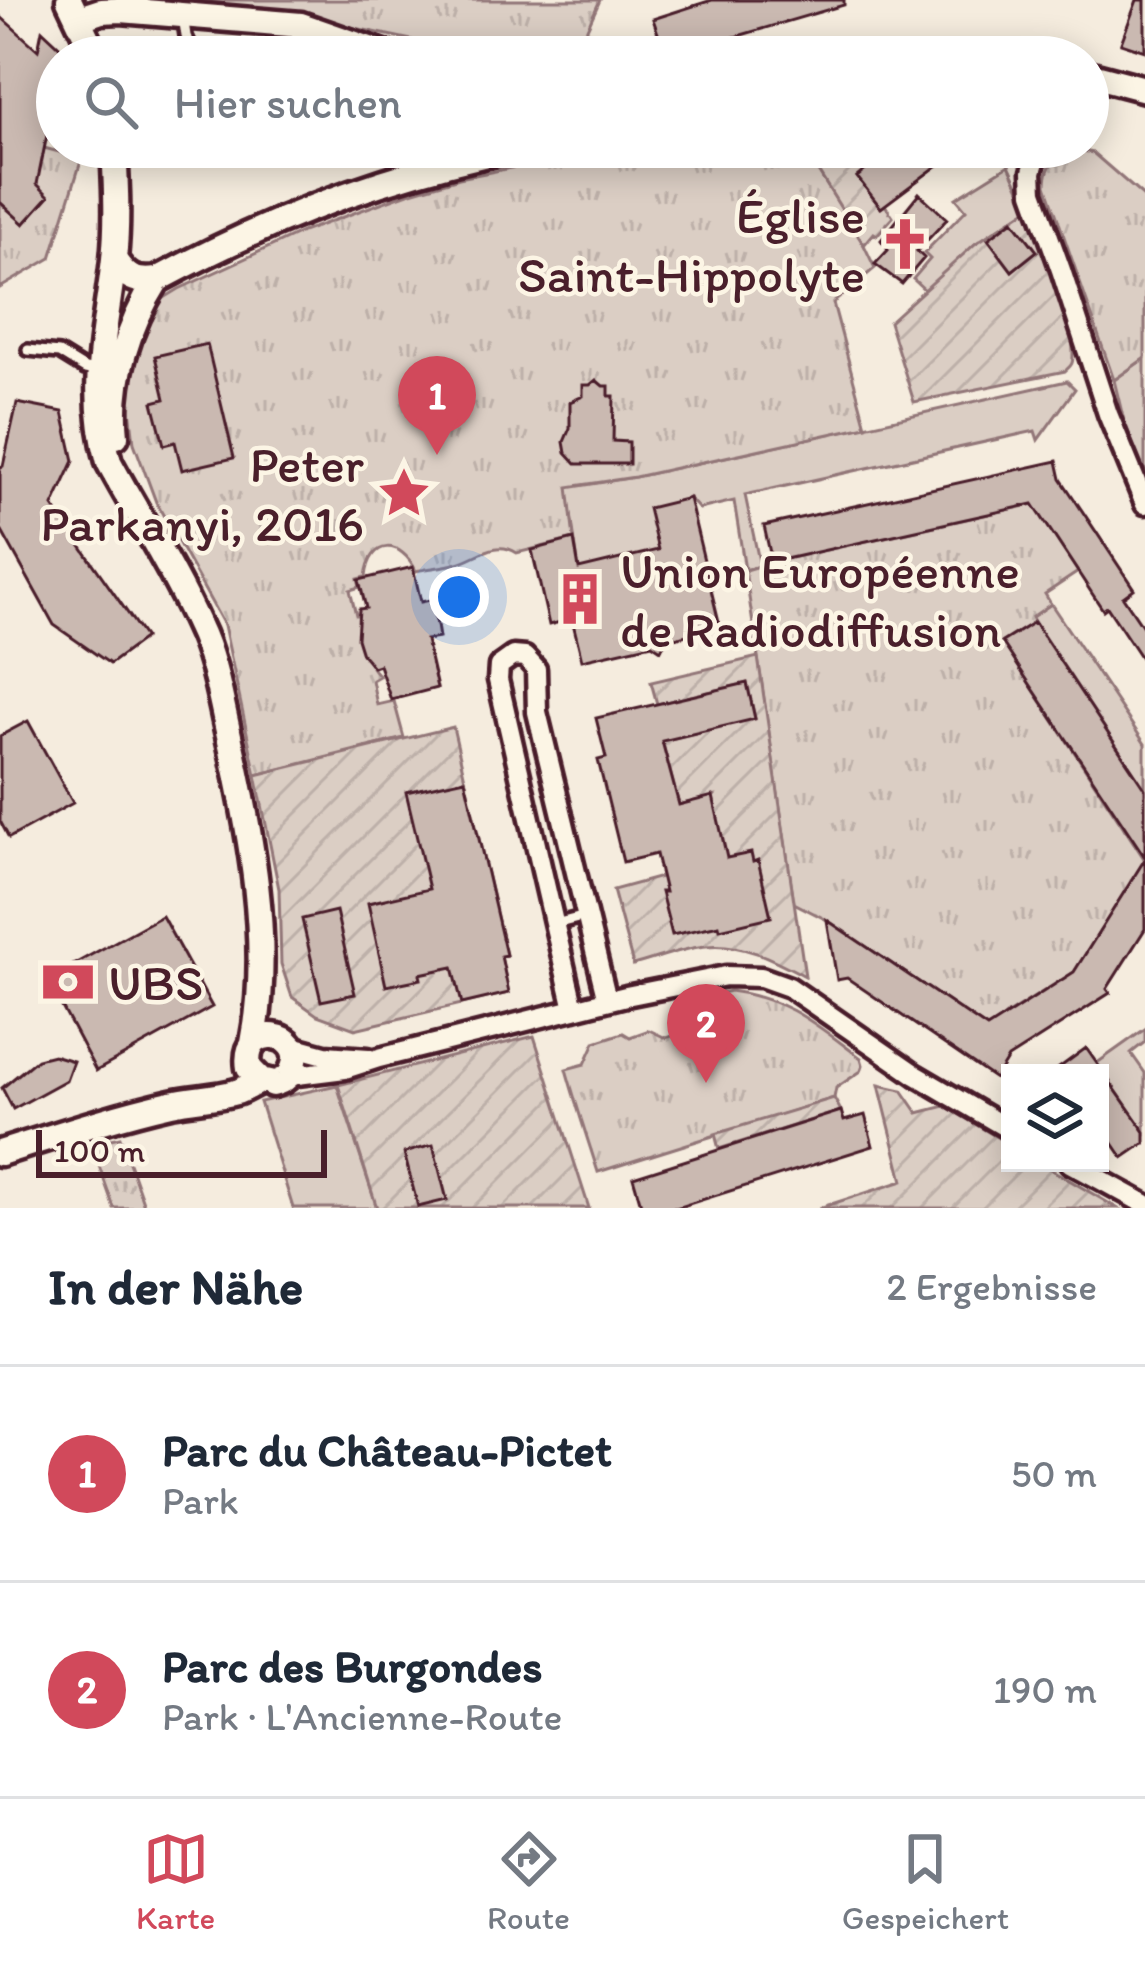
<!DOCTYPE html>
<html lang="de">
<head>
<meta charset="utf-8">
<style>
  body { margin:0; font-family:Itim,sans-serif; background:#f6f6f7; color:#1f2937 }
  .controls { position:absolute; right:36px; bottom:36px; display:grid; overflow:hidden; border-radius:0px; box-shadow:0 6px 30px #0003 }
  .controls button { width:108px; height:108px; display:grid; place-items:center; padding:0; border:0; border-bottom:3px solid #e0e1e3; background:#fff; color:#1f2937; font:60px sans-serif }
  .scale { position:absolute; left:36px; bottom:30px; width:291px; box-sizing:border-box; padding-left:12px; border:6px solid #4a1f2b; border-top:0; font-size:33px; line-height:42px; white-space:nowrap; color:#4a1f2b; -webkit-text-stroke:9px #fcf5e5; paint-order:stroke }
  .you { position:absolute; left:459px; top:597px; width:42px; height:42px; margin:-30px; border:9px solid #fff; border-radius:50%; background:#1a73e8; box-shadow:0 0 0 18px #1a73e833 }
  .badge { display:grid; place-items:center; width:78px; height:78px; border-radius:50%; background:#d1495b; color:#fff; font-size:39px; font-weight:700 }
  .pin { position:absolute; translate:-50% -99px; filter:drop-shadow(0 3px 6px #0008) }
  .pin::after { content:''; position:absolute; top:63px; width:42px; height:36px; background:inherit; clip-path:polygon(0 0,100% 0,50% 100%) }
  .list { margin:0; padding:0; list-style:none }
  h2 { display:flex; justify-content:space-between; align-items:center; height:156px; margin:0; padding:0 48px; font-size:51px }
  h2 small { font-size:39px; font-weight:400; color:#747a83 }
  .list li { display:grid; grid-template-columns:78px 1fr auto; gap:36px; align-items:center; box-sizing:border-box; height:216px; padding:0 48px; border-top:3px solid #e0e1e3 }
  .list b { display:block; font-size:45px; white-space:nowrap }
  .list p { margin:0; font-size:39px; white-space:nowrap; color:#747a83 }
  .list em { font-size:39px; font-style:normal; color:#747a83 }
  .icon { flex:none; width:66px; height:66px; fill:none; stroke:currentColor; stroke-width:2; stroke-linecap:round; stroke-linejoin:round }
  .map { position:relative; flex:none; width:1145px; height:1208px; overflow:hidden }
  .search { position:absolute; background:#fff; box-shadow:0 6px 30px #0003; left:36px; right:36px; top:36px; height:132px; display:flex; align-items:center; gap:30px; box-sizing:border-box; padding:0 42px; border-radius:66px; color:#747a83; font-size:45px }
  .sheet { height:588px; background:#fff }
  nav { display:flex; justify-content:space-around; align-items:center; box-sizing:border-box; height:168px; border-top:3px solid #e0e1e3; background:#fff; font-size:33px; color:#747a83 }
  nav a { display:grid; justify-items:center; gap:6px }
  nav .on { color:#d1495b }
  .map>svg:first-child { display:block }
  .grass { fill:#dbcec4; stroke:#927678; stroke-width:3 }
  .park { fill:url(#park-tufts); stroke:#927678; stroke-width:3 }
  .garden { fill:url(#garden-furrows); stroke:#927678; stroke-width:3 }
  .building { fill:#cab9b1; stroke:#4a1f2b; stroke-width:3 }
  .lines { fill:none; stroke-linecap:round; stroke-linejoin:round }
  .service-casing { stroke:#4a1f2b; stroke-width:18 }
  .minor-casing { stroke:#4a1f2b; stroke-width:27 }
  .tertiary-casing { stroke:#4a1f2b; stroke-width:33 }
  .service { stroke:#fcf5e5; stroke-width:9 }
  .minor { stroke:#fcf5e5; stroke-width:18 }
  .tertiary { stroke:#fcf5e5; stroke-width:24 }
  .labels { text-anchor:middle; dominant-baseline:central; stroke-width:9; stroke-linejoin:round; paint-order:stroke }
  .poi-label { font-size:51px; fill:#4a1f2b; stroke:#fcf5e5; text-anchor:end }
</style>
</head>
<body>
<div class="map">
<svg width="1145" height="1208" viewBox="0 0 1145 1208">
  <defs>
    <pattern id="park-tufts" width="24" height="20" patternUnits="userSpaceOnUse" patternTransform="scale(3)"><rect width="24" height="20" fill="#dbcec4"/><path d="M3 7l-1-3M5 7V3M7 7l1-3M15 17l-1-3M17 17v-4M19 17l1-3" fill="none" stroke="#bdb0a9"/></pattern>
    <pattern id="garden-furrows" width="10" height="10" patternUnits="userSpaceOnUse" patternTransform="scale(3)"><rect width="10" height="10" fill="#dbcec4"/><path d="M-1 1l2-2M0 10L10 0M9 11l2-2" fill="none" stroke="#bdb0a9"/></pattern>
  </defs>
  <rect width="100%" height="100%" fill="#f5ecde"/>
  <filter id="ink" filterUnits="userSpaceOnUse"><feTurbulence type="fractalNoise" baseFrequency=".00833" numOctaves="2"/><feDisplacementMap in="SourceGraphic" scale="24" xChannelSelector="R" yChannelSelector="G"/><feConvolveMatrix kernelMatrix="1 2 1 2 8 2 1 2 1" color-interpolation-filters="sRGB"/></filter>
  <g filter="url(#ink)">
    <path class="grass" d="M1009 165 1029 208 975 244 926 291 913 279 930 259 924 253 966 210 956 198Z
      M1145 358V478L1123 417 1114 380Z
      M1067 381 1075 389 1038 440 1035 431 745 495 760 566 745 570 734 501 699 509 689 498 658 551 579 570 567 488 635 477Z
      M1051 604 1145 744V789L1031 617Z
      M1145 1029V1042L1131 1053 1145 1073V1132L1097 1063Z
      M337 1085 377 1208H293L260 1102Z"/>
    <path class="park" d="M132 0H600L584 35 530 57H491L299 16Z
      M620 147H803L864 245 875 268 833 303 866 426 635 477 568 487 574 539 517 553C495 539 479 557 458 563 444 567 430 568 416 571 401 539 370 538 366 577L358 579 360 587 350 590 356 615H361C361 640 361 657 379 676L372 680 377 705 394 701 404 738 256 775 224 625 156 502 134 443 129 400 131 374 135 352 156 303 179 289 302 232 408 193 459 178Z
      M44 148 82 158 51 258 0 288V203L24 223Z
      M1073 149 1093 153 1145 198V358L1114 380 1046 185C1046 166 1055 154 1073 149Z
      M1039 503 1043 519 1078 572 1045 594 1051 604 1032 617 1034 622 1003 643 1145 860 1074 972 1006 1015 990 1030 827 920 794 903 745 570 772 562Z
      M730 991C789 999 815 1024 861 1058L863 1065 861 1071 836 1088 834 1098 598 1172C587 1137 576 1105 566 1069L585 1064 595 1042 623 1033 630 1037 649 1030 666 1038 699 1027 706 1012 723 1007 721 993Z
      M120 1137 145 1208H114L91 1143Z"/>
    <path class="garden" d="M803 147H893L857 177 881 208 885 205 893 217 877 235 874 233 864 245Z
      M1029 208C1043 244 1074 319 1073 355 1073 365 1071 365 1065 371L914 402 889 322 975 244Z
      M758 657 805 976C775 960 742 942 706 946 682 948 656 959 633 965L613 890 661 877 656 854 713 797 679 805 662 741 755 718 747 683 657 704 651 682Z
      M453 727 506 955 501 957 509 993 355 1029 317 1015 292 997 281 964 279 889 256 775Z
      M534 1036 589 1208H377L338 1085Z
      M879 1085 902 1090 918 1113 945 1106 1010 1145V1163H1040L1117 1208H819L903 1181Z
      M834 1098 841 1111 719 1149 715 1134Z"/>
    <path class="building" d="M712 0H844V5L666 57 653 19Z
      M1137 0H1145V51L1121 43Z
      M0 16 38 50 42 30 71 57H57V86L37 184 49 196 24 224 0 202Z
      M893 147H935L945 160 881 208 857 177Z
      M919 193 947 219 917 251 924 258 902 284 875 264 888 250 881 240Z
      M1013 220 1037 251 1012 271 988 239Z
      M207 344 234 458 182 470 175 442 164 445 153 402 165 399 155 356Z
      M596 380 603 386H609V396H614L613 441 629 442V464H576L566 453 564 442 570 428V402L583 396V385H590Z
      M17 403 63 412 74 461 53 506 145 638 110 664 54 625 0 528V467L3 466Z
      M1057 461 1061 479 1134 589 1123 597 1145 630V664L1107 607 1103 610 1033 504 772 562 764 526Z
      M689 498 720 627 666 640 661 650 652 644 582 660 572 619 549 625 532 550 574 539 579 569 658 550 648 508Z
      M413 567 421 602 430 600 437 625 439 638 426 640 437 688 391 700 379 665 373 667 362 654 357 638 359 609 366 608 359 580Z
      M1034 622 1145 789V857L1002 642Z
      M747 683 755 719 662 741 679 805 713 796 727 858 751 853 753 862 758 860 771 917 720 929 719 925 672 935 661 892H665L656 854 623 862 598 760 606 758 596 718Z
      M28 721 73 803 9 838 0 821V736Z
      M465 779 506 955 501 956 509 993 462 1004 453 967 420 974 421 979 386 986 368 903 429 889 406 792Z
      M1145 859V929L1107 989 1110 993 1008 1058 995 1079 847 978 837 980 827 920 987 1028 1074 972Z
      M336 911 355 994 321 1001 302 919Z
      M162 916 212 1007 96 1071 47 979Z
      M1086 1048 1145 1132V1143L1123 1158 1100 1124V1073H1052Z
      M53 1055 73 1061 66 1080 13 1109 2 1088 37 1059Z
      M841 1111 844 1121 865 1115 873 1146 676 1208H642L633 1177Z
      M433 1145 447 1200 418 1207 404 1153Z"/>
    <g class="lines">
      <g class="service-casing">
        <path id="service" d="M183 16 186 36 195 57
          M280 57 314 32
          M28 350 59 353 85 369 96 371
          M555 924 586 916"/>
      </g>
      <g class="minor-casing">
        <path id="minor" d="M1036 158 1032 172 1033 192 1061 270 1108 414 1145 504
          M574 1009 498 680 499 666 513 656 525 657 536 669 537 712 607 1000
          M292 1046 325 1055 368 1058
          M289 1076 345 1069 379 1058 626 996 726 976 761 977 789 987 916 1075 1010 1130
          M1070 1163 1145 1204"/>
      </g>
      <g class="tertiary-casing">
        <path id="tertiary" d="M69 0 96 57
          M80 18 101 11 121 10 301 25 393 57
          M1088 74 1145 89
          M114 147C116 184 118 222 114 259 106 333 88 387 109 462 138 516 173 569 198 625 214 658 220 695 228 731 250 830 273 943 253 1043
          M114 259C126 278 135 283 157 280 270 219 395 171 521 147
          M116 436C110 381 128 326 157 280
          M0 1153C57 1135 114 1116 171 1103 193 1098 215 1098 236 1092 244 1090 254 1082 262 1081 277 1080 265 1088 281 1081 286 1079 291 1074 293 1068 308 1032 241 1019 249 1068L262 1081"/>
      </g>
      <use href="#service" class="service"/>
      <use href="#minor" class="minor"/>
      <use href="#tertiary" class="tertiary"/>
    </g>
  </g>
  <defs>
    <g id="church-bare" transform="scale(4.14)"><path d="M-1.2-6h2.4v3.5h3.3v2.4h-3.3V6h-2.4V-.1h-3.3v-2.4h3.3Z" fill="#d1495b" stroke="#fcf5e5" stroke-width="2.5" paint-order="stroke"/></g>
    <g id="sight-bare" transform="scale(4.14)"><path d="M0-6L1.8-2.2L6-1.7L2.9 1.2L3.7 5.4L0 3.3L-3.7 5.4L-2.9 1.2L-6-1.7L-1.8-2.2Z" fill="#d1495b" stroke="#fcf5e5" stroke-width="2.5" paint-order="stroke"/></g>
    <g id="building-bare" transform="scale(4.14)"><path d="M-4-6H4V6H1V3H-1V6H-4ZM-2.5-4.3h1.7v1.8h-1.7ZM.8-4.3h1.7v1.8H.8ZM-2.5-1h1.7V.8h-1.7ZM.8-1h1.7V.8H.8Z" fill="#d1495b" stroke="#fcf5e5" stroke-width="2.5" paint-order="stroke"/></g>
    <g id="bank-bare" transform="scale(4.14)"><path d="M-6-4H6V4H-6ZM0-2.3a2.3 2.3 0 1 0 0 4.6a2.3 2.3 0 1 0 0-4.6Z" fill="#d1495b" stroke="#fcf5e5" stroke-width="2.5" paint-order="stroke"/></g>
  </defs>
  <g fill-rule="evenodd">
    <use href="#church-bare" x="905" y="244"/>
    <use href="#sight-bare" x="404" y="493"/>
    <use href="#building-bare" x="580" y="599"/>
    <use href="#bank-bare" x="68" y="982"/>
  </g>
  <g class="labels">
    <g class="poi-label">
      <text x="865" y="215">Église<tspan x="865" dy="59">Saint-Hippolyte</tspan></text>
      <text x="364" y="464">Peter<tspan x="364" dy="59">Parkanyi, 2016</tspan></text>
      <text x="620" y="570" text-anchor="start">Union Européenne<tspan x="620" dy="59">de Radiodiffusion</tspan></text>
      <text x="108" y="982" text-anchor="start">UBS</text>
    </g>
  </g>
</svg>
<div class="controls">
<button><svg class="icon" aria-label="layers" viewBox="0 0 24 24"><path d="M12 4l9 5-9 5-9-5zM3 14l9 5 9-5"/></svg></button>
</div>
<div class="scale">100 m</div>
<div class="you"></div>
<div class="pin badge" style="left:437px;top:455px">1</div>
<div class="pin badge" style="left:706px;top:1083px">2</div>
<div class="search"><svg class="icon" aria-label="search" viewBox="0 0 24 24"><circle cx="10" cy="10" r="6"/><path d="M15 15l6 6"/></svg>Hier suchen</div>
</div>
<section class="sheet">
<h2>In der Nähe<small>2 Ergebnisse</small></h2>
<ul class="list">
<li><span class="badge">1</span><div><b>Parc du Château-Pictet</b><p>Park</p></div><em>50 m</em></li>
<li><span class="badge">2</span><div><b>Parc des Burgondes</b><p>Park · L'Ancienne-Route</p></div><em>190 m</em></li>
</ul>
</section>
<nav>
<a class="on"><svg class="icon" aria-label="map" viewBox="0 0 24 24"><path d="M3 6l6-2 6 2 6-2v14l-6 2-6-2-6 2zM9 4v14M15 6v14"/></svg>Karte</a>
<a><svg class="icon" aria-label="directions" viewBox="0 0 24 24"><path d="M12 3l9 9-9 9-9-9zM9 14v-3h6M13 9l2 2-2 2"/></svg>Route</a>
<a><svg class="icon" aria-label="saved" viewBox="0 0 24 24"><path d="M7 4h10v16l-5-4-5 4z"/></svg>Gespeichert</a>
</nav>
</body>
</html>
